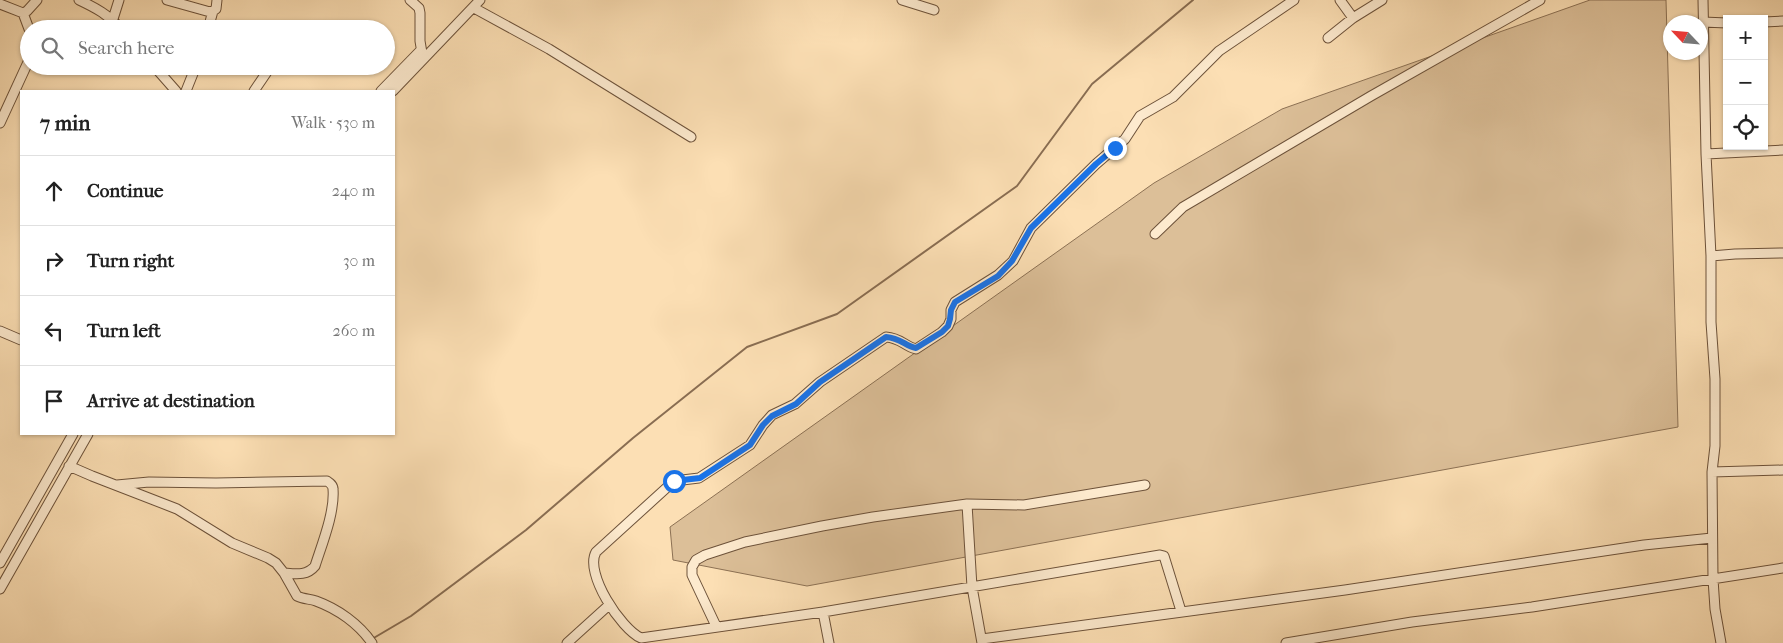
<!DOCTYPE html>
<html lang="en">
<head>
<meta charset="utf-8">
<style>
  body { margin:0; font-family:"IM FELL French Canon",serif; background:#f2f2f2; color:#222 }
  .controls { position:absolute; right:15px; top:15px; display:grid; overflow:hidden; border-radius:0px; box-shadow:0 1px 4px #0004 }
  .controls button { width:45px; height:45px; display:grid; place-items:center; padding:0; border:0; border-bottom:1px solid #e0e0e0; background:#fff; color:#222; font:25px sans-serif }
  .compass { position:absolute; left:1663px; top:15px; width:45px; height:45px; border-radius:50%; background:#fff; box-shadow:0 1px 4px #0004; rotate:296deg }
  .stop { position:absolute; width:15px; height:15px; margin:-11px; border:4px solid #1a73e8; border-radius:50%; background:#fff }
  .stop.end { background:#1a73e8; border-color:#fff; box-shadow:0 1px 5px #0008 }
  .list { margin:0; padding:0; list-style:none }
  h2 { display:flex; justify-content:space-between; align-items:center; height:65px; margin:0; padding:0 20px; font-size:21px }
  h2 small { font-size:16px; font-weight:400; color:#767676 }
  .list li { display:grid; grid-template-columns:32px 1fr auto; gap:15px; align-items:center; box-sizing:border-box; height:70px; padding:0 20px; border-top:1px solid #e0e0e0 }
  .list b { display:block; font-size:19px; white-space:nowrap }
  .list em { font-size:16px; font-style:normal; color:#767676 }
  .icon { flex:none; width:28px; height:28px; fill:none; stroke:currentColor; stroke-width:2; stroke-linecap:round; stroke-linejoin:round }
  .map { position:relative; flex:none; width:1783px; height:643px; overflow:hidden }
  .search { position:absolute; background:#fff; box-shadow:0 1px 4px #0004; left:20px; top:20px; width:375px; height:55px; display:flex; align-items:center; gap:12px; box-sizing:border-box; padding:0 18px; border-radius:28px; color:#767676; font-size:19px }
  .panel { position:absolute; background:#fff; box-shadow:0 1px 4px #0004; left:20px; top:90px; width:375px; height:345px; border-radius:0px }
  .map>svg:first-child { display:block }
  .green { fill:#dcbf98; stroke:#8c7154 }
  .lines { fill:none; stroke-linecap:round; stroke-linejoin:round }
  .stream { stroke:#896d52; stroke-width:2 }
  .minor-casing { stroke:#6d523a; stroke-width:11 }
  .minor { stroke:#fdeace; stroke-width:9 }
  .route { stroke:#1a73e8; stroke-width:6 }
</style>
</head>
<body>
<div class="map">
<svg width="1783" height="643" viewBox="0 0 1783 643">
  <rect width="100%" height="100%" fill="#fcdfb4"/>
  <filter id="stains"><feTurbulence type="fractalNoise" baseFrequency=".004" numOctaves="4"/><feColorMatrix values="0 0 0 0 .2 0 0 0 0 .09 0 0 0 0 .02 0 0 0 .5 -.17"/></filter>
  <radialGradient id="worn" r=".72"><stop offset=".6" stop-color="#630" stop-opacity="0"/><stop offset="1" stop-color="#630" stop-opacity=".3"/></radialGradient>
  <path class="green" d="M1590 0H1666L1678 427 807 586 673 560 670 527 1154 183 1282 109Z"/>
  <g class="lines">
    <path class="stream" d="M372 639 411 616 526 530 633 438 747 347 837 314 1017 186 1092 84 1193 0"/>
    <g class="minor-casing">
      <path id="minor" d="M79 0C96 8 109 15 121 29
        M167 0 210 12 213 11
        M410 0 419 8 420 13V41L423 59
        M902 0 934 10
        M1340 0 1353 18
        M1703 0 1706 154 1711 256V322L1715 379V446L1712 472 1713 579 1715 609 1721 643
        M0 4 23 13 27 11 37 0
        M474 8 549 49 691 137
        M23 13 29 29
        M113 19 119 0
        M1703 22 1727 23
        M1764 22 1783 21
        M208 29 213 11 216 9 217 0
        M1328 38 1353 18 1382 0
        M154 66 176 91
        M186 91 196 66
        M254 91 271 66
        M381 91 421 50
        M393 91 480 0
        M0 123 29 60
        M1706 154 1783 150
        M1155 234 1183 207 1371 96 1540 0
        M1711 256 1735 254 1783 253
        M0 331 21 340
        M69 466 92 476 177 509 232 543 268 558 276 563 284 573 297 596C303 599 310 599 316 601 338 609 359 624 372 643
        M1712 472 1783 470
        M117 485 149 482 216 483 327 481C330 483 333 485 333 489 335 512 322 544 315 566 307 576 296 574 284 573
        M967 504 972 587 982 643
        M0 563 73 434
        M0 589 88 434
        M1181 611 1164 556 1160 555 823 612 641 638C621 629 584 573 596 552L674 481 699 478 750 445 763 425 772 415 795 404 820 382 886 337C901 338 904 346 916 349L942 332 948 326 951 319V310L955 302 998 275 1013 261 1031 228 1096 164 1125 139 1140 116 1173 97 1219 51 1294 0
        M823 612 829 643
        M716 626 692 575V567L696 560 705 555 745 542 822 526 873 517 967 504 1024 505 1145 485
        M982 639 1345 590 1644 545 1712 538
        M567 643 609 605
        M1286 643 1412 622 1532 607 1783 568"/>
    </g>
    <use href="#minor" class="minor"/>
  </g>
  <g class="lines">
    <path class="route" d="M674 481 700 478 750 445 763 425 772 416 796 404 820 382 886 337C901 338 905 346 916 348L942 332 948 326 950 319 951 310 955 302 998 276 1012 261 1031 228 1096 164 1115 148"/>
  </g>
  <rect width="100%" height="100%" filter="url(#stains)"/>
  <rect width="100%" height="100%" fill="url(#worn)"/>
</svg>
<div class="controls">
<button>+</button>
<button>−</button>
<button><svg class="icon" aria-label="locate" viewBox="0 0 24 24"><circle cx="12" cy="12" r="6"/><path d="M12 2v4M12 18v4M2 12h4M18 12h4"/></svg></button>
</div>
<svg class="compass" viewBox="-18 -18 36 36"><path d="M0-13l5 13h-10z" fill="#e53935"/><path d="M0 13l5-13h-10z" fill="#767676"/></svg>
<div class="stop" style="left:674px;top:481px"></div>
<div class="stop end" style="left:1115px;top:148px"></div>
<div class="search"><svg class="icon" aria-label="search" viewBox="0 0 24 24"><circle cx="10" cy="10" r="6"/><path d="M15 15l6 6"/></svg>Search here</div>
<section class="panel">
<h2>7 min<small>Walk · 530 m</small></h2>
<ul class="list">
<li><svg class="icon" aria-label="ahead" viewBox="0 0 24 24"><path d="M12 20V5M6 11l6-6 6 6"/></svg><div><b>Continue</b></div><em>240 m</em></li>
<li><svg class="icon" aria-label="right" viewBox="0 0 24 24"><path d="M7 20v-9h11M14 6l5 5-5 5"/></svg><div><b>Turn right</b></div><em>30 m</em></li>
<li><svg class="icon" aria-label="left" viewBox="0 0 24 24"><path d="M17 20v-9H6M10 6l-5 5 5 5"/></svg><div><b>Turn left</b></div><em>260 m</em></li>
<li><svg class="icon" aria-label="arrive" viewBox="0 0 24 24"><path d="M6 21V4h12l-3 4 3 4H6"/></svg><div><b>Arrive at destination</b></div></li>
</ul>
</section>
</div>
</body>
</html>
